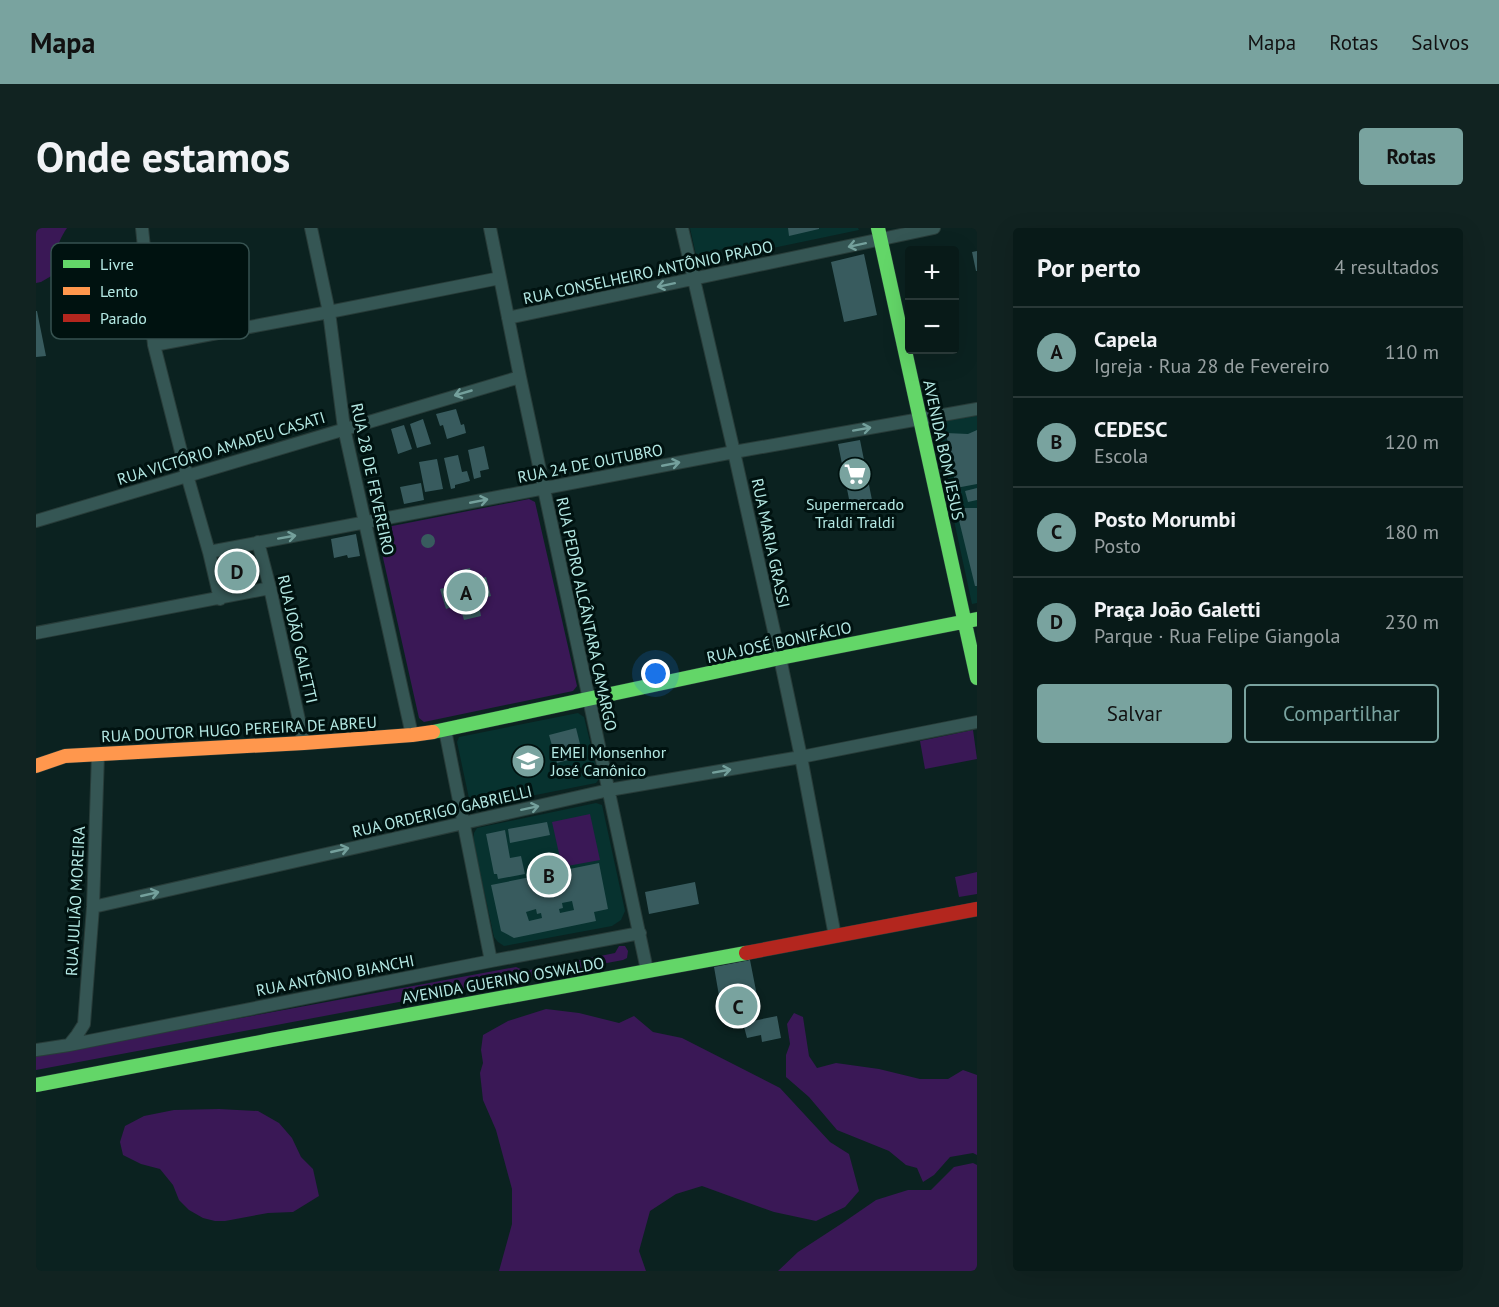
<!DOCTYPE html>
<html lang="pt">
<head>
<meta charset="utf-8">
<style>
  body { margin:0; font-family:"PT Sans",sans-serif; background:#112321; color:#f1f3f6 }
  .controls { position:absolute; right:18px; top:18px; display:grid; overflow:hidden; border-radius:6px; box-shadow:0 6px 24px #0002 }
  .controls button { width:54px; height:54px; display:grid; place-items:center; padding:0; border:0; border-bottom:2px solid #293837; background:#081a18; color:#f1f3f6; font:30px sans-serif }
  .you { position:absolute; left:620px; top:446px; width:21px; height:21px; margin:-15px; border:4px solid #fff; border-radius:50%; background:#1a73e8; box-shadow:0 0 0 9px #1a73e833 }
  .badge { display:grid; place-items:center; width:39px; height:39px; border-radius:50%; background:#79a39f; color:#111; font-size:20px; font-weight:700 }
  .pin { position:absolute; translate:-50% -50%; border:3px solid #fff; box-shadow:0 2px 6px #0006 }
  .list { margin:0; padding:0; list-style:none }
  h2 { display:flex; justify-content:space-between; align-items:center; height:78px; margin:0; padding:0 24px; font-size:26px }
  h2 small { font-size:20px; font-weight:400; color:#98a1a2 }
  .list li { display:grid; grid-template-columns:39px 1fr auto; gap:18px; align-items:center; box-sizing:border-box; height:90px; padding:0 24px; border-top:2px solid #293837 }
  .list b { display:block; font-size:22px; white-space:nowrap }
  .list p { margin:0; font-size:20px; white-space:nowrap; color:#98a1a2 }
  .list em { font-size:20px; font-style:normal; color:#98a1a2 }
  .actions { display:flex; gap:12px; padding:18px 24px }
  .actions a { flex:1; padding:14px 0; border:2px solid #79a39f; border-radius:6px; text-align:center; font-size:21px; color:#79a39f }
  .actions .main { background:#79a39f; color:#111 }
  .map { position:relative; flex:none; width:941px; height:1043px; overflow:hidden; border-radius:6px }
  header { display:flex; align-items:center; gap:36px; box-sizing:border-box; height:84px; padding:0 30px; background:#79a39f; color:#111 }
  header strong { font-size:28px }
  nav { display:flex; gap:33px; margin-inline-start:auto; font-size:21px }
  .intro { display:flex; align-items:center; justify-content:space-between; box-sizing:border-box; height:144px; padding:0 36px }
  h1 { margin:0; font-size:42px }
  .button { padding:15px 27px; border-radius:6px; background:#79a39f; color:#111; font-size:21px; font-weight:700 }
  main { display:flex; gap:36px; padding:0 36px }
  aside { flex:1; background:#081a18; border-radius:6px; box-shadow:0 6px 24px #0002 }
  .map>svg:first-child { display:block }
  .built { fill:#07322f }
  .green { fill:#3a1856 }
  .building { fill:#385b5e; fill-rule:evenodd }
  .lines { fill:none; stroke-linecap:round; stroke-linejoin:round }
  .street-casing { stroke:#283c39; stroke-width:14 }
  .fast-casing { stroke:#283c39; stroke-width:15 }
  .slow-casing { stroke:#283c39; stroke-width:15 }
  .jam-casing { stroke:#283c39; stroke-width:15 }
  .street { stroke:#355654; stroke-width:12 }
  .fast { stroke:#63d668; stroke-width:14 }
  .slow { stroke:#ff974d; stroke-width:14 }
  .jam { stroke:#b3261e; stroke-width:14 }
  .oneway { stroke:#74a09c }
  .labels { text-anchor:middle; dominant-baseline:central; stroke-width:6; stroke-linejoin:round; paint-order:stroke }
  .street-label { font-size:16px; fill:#b4e9e4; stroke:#001210 }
  .poi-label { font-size:16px; fill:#b4e9e4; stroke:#001210 }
  .key { fill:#001210; stroke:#365250; stroke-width:1.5 }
  .key-label { font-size:16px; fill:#b4e9e4 }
</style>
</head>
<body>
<header>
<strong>Mapa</strong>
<nav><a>Mapa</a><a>Rotas</a><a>Salvos</a></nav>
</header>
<div class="intro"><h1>Onde estamos</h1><a class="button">Rotas</a></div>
<main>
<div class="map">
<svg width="941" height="1043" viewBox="0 0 941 1043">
  <rect width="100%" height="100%" fill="#0b2220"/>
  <path class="built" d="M654 0H822L823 2 694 29 692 20 660 27Z
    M941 187V375L936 376 897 195Z
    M542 485 548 489 563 551 560 555 440 579 434 575 421 514 423 509Z
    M560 575 566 577 589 683 585 692 576 698 468 718 462 714 458 709 437 612 438 605 441 600Z"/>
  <path class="green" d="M0 0H31C21 14 18 30 17 47L5 54 0 55Z
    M493 271 499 274 541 458 537 463 388 494 383 490 341 303 346 300Z
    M209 325 214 328 219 350C213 357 198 361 189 357L182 336 185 330Z
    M937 502 941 531 889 541 884 513Z
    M554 586 564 632 526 639 516 594Z
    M941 644V666L923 669 919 649Z
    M583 718H589L592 723 591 730 587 732 0 842V828L480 739 489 743 579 725Z
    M510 781 543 785 583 795 598 788 617 804 646 810 744 860 794 914 813 926 823 963 809 979 780 993 738 984 666 958 640 966 614 983 603 1023 610 1043H463L476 996V961L460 902 447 872 444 845 447 835 445 822 447 807 472 793Z
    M758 785 767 789 773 828 781 840 800 835 843 841 884 851H912L927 842 941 847V927L937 925 914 929 898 947 887 954 881 940 870 937 853 923 801 902 773 869 750 849V827L754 816 751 796Z
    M183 881 222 883 243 895 256 910 265 929 277 941 283 968 257 984 232 985 189 993H179L167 990 153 982 143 972 137 957 124 941 105 936 87 927 84 914 89 898 108 888 138 882Z
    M937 935 941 937V1043H742L762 1024 808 994 840 972 872 962H895L918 939Z"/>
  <path class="building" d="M752 0H783V1L753 8Z
    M941 23V43H940L936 24Z
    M828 26 841 87 808 94 795 34Z
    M0 83H1L10 128 0 129Z
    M420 181 425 197 428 196 430 205 411 211 407 197 404 198 400 186Z
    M387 191 395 216 381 220 374 196Z
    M368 197 376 221 362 226 355 201Z
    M941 202V256L920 260 910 205 932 206Z
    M824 212 837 277 815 281 802 216Z
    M448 218 453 241 444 243 445 249 438 251 432 222Z
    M422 227 426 244 431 243 434 253 419 257V260L415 261 408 230Z
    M401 231 407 261 389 264 383 234Z
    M385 255 388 272 368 276 364 259Z
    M941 260V272L932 274 929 263Z
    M920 280H941V358H939Z
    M320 306 324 328 312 330 311 327 298 330 295 311Z
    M385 313a7 7 0 1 1 14 0a7 7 0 1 1-14 0Z
    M434 340 436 348 442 347 443 351 450 349 455 368 448 370 449 375 443 377 445 388 428 392 425 382 420 383 419 378 410 381 404 361 415 358 414 353 419 351 418 344Z
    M540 500 547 528 521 535 513 507Z
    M511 594 514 607 474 615 472 601Z
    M469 602 474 630 485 628 489 646 462 651 461 646H458L450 606Z
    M563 635 572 681 558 684 560 693 478 710 465 703 455 657ZM536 673 538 682 524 685 523 681 527 680 526 675ZM500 681 501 686 505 685 506 690 493 693 490 684Z
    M659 654 663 676 613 686 609 664Z
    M714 732 723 778 686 785 678 739Z
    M741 788 745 810 726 814 725 807 711 810 707 795Z"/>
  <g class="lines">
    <g class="street-casing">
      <path id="street" d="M106 0 118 117 151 247 173 324 184 371
        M275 0 293 84 308 200 376 507
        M454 0 484 149 611 742
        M646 0 698 224 744 430 765 529 799 708
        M472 90 898 0
        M118 117 293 84 464 50
        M0 293 484 149
        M222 314 234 360 268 515
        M173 324 698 224 941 181
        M0 405 234 360
        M409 502 455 733
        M57 679 573 562 765 529 941 494
        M33 817 41 807 48 796 57 679 62 526
        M0 822 33 817 455 733 604 705"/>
    </g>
    <g class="fast-casing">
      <path id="fast" d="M842 0 941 450
        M397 504 744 430 941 391
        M0 857 235 812 710 725"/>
    </g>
    <g class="slow-casing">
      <path id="slow" d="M0 538 29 528 268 515 376 507 397 504"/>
    </g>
    <g class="jam-casing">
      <path id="jam" d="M710 725 941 681"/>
    </g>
    <use href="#street" class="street"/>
    <use href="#fast" class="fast"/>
    <use href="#slow" class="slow"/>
    <use href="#jam" class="jam"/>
  </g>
  <defs><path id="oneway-shaft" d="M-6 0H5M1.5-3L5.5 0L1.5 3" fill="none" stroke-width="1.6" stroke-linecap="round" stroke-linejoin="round" transform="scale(1.5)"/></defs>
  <g class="oneway">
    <use href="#oneway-shaft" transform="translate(821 17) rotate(168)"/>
    <use href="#oneway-shaft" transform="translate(630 57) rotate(168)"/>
    <use href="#oneway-shaft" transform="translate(427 165) rotate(164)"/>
    <use href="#oneway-shaft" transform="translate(826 201) rotate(-10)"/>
    <use href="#oneway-shaft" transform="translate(635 236) rotate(-11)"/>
    <use href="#oneway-shaft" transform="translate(443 273) rotate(-11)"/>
    <use href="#oneway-shaft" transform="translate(251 309) rotate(-10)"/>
    <use href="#oneway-shaft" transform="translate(686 543) rotate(-10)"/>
    <use href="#oneway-shaft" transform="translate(494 580) rotate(-12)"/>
    <use href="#oneway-shaft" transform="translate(304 622) rotate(-13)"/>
    <use href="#oneway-shaft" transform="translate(114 666) rotate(-13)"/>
  </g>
  <defs>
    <g id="supermarket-disc" transform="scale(1.725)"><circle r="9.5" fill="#79a39f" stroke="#001210"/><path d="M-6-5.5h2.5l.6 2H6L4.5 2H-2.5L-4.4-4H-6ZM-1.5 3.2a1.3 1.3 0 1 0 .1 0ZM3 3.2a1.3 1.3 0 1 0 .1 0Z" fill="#fff"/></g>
    <g id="school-disc" transform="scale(1.725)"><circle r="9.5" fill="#79a39f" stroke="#001210"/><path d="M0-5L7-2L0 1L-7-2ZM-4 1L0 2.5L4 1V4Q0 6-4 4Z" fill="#fff"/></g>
  </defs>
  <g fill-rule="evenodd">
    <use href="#supermarket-disc" x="819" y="246"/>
    <use href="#school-disc" x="492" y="533"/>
  </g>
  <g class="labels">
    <g class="street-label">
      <text transform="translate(612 44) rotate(-12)">RUA CONSELHEIRO ANTÔNIO PRADO</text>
      <text transform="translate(185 220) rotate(-17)">RUA VICTÓRIO AMADEU CASATI</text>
      <text transform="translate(908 222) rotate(78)">AVENIDA BOM JESUS</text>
      <text transform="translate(554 235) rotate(-11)">RUA 24 DE OUTUBRO</text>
      <text transform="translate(337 251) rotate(78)">RUA 28 DE FEVEREIRO</text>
      <text transform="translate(735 315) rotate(78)">RUA MARIA GRASSI</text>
      <text transform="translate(551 386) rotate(78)">RUA PEDRO ALCÂNTARA CAMARGO</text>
      <text transform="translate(262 411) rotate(77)">RUA JOÃO GALETTI</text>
      <text transform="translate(743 414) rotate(-12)">RUA JOSÉ BONIFÁCIO</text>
      <text transform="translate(203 501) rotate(-3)">RUA DOUTOR HUGO PEREIRA DE ABREU</text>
      <text transform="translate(406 583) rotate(-13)">RUA ORDERIGO GABRIELLI</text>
      <text transform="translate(39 673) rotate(-87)">RUA JULIÃO MOREIRA</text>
      <text transform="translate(299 747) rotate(-11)">RUA ANTÔNIO BIANCHI</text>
      <text transform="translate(467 752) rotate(-10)">AVENIDA GUERINO OSWALDO</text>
    </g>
    <g class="poi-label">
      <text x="819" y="276">Supermercado<tspan x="819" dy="18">Traldi Traldi</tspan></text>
      <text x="515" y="524" text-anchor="start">EMEI Monsenhor<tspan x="515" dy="18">José Canônico</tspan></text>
    </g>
  </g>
  <rect x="15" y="15" width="198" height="96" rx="9" class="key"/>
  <rect x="27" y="32" width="27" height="8" fill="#63d668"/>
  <rect x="27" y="59" width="27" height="8" fill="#ff974d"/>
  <rect x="27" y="86" width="27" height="8" fill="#b3261e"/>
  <g class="key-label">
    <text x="64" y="42">Livre</text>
    <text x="64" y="69">Lento</text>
    <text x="64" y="96">Parado</text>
  </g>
</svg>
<div class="controls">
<button>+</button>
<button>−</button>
</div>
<div class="you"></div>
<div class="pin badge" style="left:430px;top:364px">A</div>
<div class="pin badge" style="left:513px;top:647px">B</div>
<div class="pin badge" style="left:702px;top:778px">C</div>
<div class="pin badge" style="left:201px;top:343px">D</div>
</div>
<aside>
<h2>Por perto<small>4 resultados</small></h2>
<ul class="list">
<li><span class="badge">A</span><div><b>Capela</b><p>Igreja · Rua 28 de Fevereiro</p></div><em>110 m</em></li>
<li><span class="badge">B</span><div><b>CEDESC</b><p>Escola</p></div><em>120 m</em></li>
<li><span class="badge">C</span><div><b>Posto Morumbi</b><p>Posto</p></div><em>180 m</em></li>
<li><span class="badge">D</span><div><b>Praça João Galetti</b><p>Parque · Rua Felipe Giangola</p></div><em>230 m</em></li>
</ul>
<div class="actions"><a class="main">Salvar</a><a>Compartilhar</a></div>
</aside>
</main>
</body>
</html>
